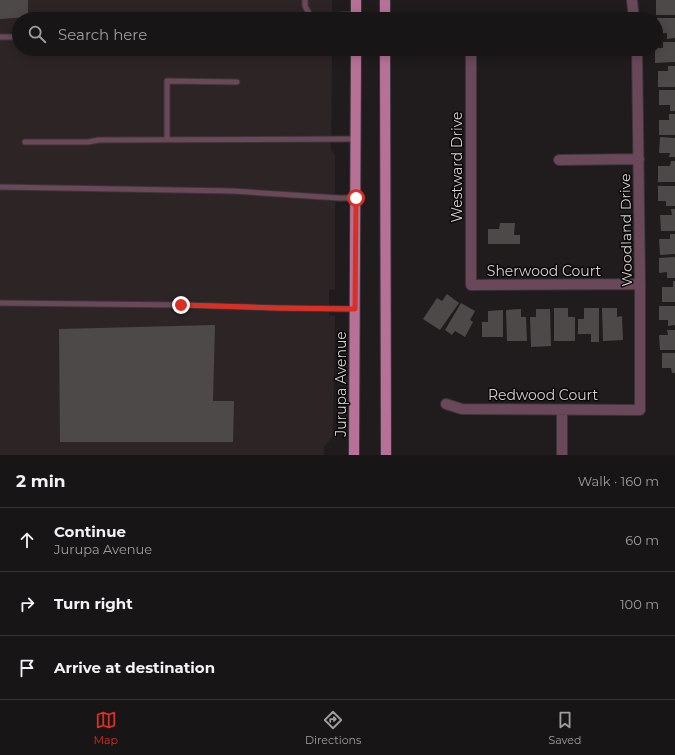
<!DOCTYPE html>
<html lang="en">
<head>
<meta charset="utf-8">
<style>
  body { margin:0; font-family:Montserrat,sans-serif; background:#211e1f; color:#f1f3f6 }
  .stop { position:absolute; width:12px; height:12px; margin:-9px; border:3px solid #d93025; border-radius:50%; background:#fff }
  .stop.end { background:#d93025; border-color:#fff; box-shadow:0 1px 4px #0008 }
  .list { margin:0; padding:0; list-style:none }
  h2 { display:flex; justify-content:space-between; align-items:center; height:52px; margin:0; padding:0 16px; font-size:17px }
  h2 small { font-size:13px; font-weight:400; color:#9f9fa1 }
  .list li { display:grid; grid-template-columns:26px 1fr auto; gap:12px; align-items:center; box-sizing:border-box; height:64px; padding:0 16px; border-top:1px solid #363435 }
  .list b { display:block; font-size:15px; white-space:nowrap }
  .list p { margin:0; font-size:13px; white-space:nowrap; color:#9f9fa1 }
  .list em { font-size:13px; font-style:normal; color:#9f9fa1 }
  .icon { flex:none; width:22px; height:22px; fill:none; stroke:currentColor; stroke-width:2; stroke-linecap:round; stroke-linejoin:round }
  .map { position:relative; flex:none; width:675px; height:455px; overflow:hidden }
  .search { position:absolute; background:#181516; box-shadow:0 2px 10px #0003; left:12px; right:12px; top:12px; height:44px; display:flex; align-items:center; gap:10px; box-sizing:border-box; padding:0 14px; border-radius:22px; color:#9f9fa1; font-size:15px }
  .sheet { height:244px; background:#181516 }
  nav { display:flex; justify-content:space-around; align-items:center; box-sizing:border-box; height:56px; border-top:1px solid #363435; background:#181516; font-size:11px; color:#9f9fa1 }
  nav a { display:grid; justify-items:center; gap:2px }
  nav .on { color:#d93025 }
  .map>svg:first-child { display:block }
  .built { fill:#2d2426 }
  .building { fill:#4d4948 }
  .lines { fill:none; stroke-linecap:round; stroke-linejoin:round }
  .lane-casing { stroke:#3a3637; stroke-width:7 }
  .street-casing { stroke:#3a3637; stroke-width:12 }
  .primary-casing { stroke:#3a3637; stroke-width:12 }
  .lane { stroke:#6a4859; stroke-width:5 }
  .street { stroke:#6a4859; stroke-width:10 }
  .primary { stroke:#b87196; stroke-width:10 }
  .route { stroke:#d93025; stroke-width:5 }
  .labels { text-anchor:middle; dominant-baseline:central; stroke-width:3; stroke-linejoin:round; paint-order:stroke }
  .street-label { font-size:14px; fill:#d7d4d5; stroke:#090707 }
</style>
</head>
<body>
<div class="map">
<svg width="675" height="455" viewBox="0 0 675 455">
  <rect width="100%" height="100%" fill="#201c1d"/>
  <path class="built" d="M0 0H332V19H19V49H332L331 150 335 155V289L329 290V315L335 316 333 436 324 447V455H0Z"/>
  <path class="building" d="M0 0H28V17L0 19Z
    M656 0H675V15H656Z
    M657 18H675V38L667 39V33L657 34Z
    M663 42H675V62L655 63V49H656V48H663Z
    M668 66H675V87H658V71H668Z
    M659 90H675V111H670V105H659Z
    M669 114H675V135H659V120H669Z
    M660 137 675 138V157H669L670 153H659Z
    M671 161H675V182H658V166H670Z
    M658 186H675V206H666V201H658Z
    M671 209H675V231H661L660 215H672Z
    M500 223H515L514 235H520V244H488V229H499Z
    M670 234H675V254L660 255 659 239H670Z
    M675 257V278H667V272L659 273V258Z
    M673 281H675V302H662V287H673Z
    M447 294 459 303 440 330 423 319 437 298 442 301Z
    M461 303 475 311 470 320 473 322 465 337 455 331 452 335 445 330Z
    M659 306H675V325L668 326V320H659Z
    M554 308H568V317H575V341H554Z
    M584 308H599V342H591V334H578V319H584Z
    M602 308H617V317L622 316 623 340 603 341Z
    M521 309V317H526L527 341H507L506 310Z
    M536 309H550L551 346 531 347 530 317H536Z
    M503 310V337H482V322H488V311Z
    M215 325 213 401H234L233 442H60L59 329Z
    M667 330H675V350H660L659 335H668Z
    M662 353H675V373H672L671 368H662Z"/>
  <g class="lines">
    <g class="lane-casing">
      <path id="lane" d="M305 0V6L311 17 356 14
        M300 19 311 17
        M0 37H19
        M167 140V81L237 82
        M25 142H88L99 140 356 139
        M0 187 233 191 339 198H356
        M0 303 181 305 277 308 355 309"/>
    </g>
    <g class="street-casing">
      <path id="street" d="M632 0 634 19
        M471 49V285L640 284
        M559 160 639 159
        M446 404 462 409 640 410V284L637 49
        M562 410V455"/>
    </g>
    <g class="primary-casing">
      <path id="primary" d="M356 0V19
        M385 19V0
        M385 49 386 455
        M354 455 356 49"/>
    </g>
    <use href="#lane" class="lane"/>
    <use href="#street" class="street"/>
    <use href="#primary" class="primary"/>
  </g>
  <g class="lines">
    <path class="route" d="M181 305 277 308 355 309 356 198"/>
  </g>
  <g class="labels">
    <g class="street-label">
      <text transform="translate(457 167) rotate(-90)">Westward Drive</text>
      <text transform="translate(626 230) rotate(-91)">Woodland Drive</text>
      <text x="544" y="271">Sherwood Court</text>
      <text transform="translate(341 384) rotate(-90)">Jurupa Avenue</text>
      <text x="543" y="395">Redwood Court</text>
    </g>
  </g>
</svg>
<div class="stop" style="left:356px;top:198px"></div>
<div class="stop end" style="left:181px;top:305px"></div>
<div class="search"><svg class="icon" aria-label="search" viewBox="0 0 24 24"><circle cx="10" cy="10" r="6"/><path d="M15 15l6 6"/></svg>Search here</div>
</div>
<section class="sheet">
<h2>2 min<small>Walk · 160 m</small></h2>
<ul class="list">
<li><svg class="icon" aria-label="ahead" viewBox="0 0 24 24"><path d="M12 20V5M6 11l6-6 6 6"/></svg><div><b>Continue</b><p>Jurupa Avenue</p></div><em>60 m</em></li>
<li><svg class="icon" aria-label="right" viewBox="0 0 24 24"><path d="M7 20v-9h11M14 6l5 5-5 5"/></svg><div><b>Turn right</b></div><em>100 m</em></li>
<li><svg class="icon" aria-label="arrive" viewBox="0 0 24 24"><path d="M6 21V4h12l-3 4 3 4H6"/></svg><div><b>Arrive at destination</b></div></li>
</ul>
</section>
<nav>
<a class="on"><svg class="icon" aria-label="map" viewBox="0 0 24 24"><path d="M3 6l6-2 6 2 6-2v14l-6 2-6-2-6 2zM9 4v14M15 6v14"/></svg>Map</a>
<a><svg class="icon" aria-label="directions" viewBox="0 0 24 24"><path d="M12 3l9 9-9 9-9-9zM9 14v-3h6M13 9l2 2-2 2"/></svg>Directions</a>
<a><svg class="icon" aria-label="saved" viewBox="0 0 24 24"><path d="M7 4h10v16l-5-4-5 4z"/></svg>Saved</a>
</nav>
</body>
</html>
